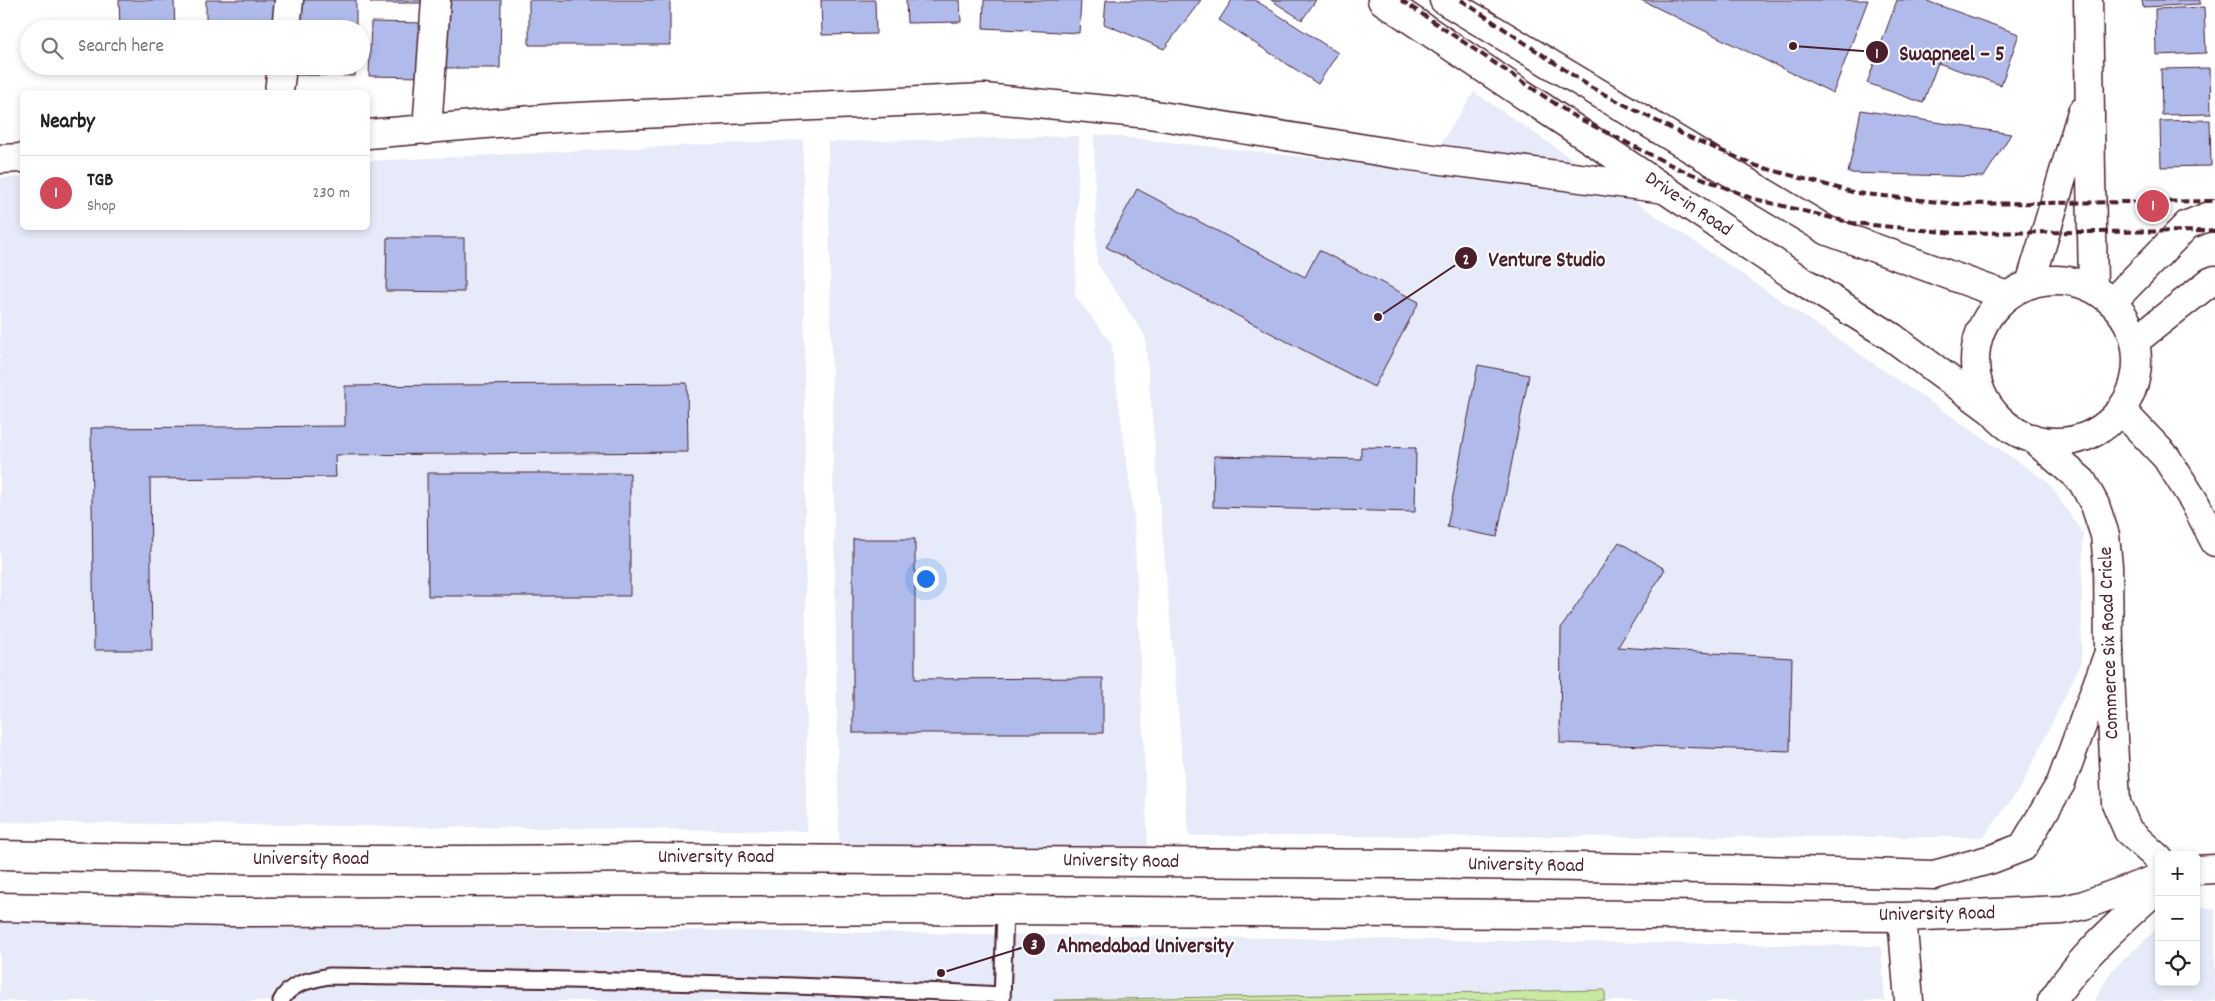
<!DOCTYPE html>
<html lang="en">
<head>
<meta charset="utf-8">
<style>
  body { margin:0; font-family:Dekko,sans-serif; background:#f2f2f2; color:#222 }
  .controls { position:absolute; right:15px; bottom:15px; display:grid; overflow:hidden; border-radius:8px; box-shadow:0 2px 8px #0003 }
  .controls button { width:45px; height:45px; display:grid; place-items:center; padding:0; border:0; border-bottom:1px solid #e0e0e0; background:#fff; color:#222; font:25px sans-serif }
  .you { position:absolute; left:925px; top:578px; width:18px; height:18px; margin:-12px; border:4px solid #fff; border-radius:50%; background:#1a73e8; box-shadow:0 0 0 8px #1a73e833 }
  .badge { display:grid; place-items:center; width:32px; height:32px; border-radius:50%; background:#d1495b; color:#fff; font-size:16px; font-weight:700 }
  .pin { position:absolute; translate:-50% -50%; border:2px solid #fff; box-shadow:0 1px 5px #0006 }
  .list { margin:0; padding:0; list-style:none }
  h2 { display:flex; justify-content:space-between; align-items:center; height:65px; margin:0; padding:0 20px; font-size:21px }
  h2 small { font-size:16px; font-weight:400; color:#767676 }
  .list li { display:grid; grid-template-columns:32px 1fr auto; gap:15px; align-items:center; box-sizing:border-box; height:75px; padding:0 20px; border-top:1px solid #e0e0e0 }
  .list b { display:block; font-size:19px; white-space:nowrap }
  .list p { margin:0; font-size:16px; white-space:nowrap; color:#767676 }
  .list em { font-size:16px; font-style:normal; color:#767676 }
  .icon { flex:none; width:28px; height:28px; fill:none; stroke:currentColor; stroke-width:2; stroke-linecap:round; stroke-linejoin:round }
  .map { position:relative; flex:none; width:2215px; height:1001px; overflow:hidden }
  .search { position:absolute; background:#fff; box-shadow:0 2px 8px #0003; left:20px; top:20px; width:350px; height:55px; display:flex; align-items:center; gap:12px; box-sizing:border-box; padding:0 18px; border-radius:28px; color:#767676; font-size:19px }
  .panel { position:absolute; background:#fff; box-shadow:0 2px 8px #0003; left:20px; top:90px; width:350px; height:140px; border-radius:8px }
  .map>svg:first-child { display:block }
  .built { fill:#e7ebf9 }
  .green { fill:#c8e9a1; stroke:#898466 }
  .building { fill:#b0bbec; stroke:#4a1f2b }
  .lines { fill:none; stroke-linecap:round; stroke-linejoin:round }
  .service-casing { stroke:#4a1f2b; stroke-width:19 }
  .minor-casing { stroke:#4a1f2b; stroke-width:31 }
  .tertiary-casing { stroke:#4a1f2b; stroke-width:31 }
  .secondary-casing { stroke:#4a1f2b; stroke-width:31 }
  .service { stroke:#fff; stroke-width:15 }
  .minor { stroke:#fff; stroke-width:28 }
  .tertiary { stroke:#fff; stroke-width:28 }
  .secondary { stroke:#fff; stroke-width:28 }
  .rail { stroke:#4a1f2b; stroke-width:4; stroke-dasharray:8 4; stroke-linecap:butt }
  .labels { text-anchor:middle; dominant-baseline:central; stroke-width:4; stroke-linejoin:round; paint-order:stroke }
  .street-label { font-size:20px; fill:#4a1f2b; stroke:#fff }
  .leader { fill:none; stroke:#4a1f2b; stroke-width:2 }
  .callout-dot { fill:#4a1f2b; stroke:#fff; stroke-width:2 }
  .mark-label { font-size:15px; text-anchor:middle; font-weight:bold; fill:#fff }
  .callout-label { font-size:21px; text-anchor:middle; font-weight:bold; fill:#4a1f2b; stroke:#fff; stroke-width:4; stroke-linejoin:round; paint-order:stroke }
</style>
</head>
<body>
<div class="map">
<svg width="2215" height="1001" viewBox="0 0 2215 1001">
  <rect width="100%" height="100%" fill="#fff"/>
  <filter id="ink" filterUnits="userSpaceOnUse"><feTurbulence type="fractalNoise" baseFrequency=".02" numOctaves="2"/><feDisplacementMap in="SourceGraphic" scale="10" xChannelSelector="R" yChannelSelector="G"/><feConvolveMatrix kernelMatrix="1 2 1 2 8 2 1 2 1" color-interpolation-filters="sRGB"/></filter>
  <g filter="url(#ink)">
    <path class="built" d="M1474 92 2048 482 2083 534 2081 663 2022 785 1984 837 1189 836 1145 336 1097 263 1094 134 1424 170Z
      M1079 136 1075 296 1111 343 1134 517 1148 848 839 844 828 142Z
      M803 140 807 831 0 822V178L22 177V228H368V161Z
      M2196 906 2215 909V1001H2094L2112 970 2159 927V982H2196Z
      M0 921 1881 946 1885 1001H0Z"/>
    <path class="green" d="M1605 990V1001H1054V1000Z"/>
    <path class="building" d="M119 0H174L175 29H120Z
      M206 0H277L276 28 206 25Z
      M297 0H356V29H297Z
      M371 0H431V3H371Z
      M442 0H501L500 68H441Z
      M529 0H670V45H529Z
      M821 0H875L876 34 822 35Z
      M906 0H960L961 22 907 23Z
      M984 0H1081L1079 33 983 28Z
      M1106 0H1201L1164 49 1104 24Z
      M1232 0H1255L1338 53 1318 84 1219 20Z
      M1271 0H1316L1302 20Z
      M1641 0H1868L1833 93Z
      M1897 0H1924L2019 34 2001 85 1938 63 1923 103 1867 83Z
      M2142 0H2200V4L2143 7Z
      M2204 7 2206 53 2156 55 2155 9Z
      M371 22 426 23 424 77 369 76Z
      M296 66H356L355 76 296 75Z
      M2210 68 2211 114 2162 115 2161 69Z
      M1861 110 2011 134 1984 177 1848 173Z
      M2210 120 2211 166 2161 167 2160 121Z
      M1137 189 1305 277 1319 250 1419 302 1374 387 1106 247Z
      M387 238H464V292L386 291Z
      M1478 365 1529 375 1497 537 1447 527Z
      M687 383 688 452 335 455 336 477 150 479 152 650H94L91 428 345 426V386Z
      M1361 447 1416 448 1415 512 1213 507 1214 456 1361 459Z
      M427 473H630V596H428Z
      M853 539H915V679L1103 678V733H853Z
      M1619 542 1665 569 1618 647 1792 658 1790 751 1560 743 1561 628Z"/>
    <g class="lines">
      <g class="service-casing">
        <path id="service" d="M281 1001C290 983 310 980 329 976 553 979 778 983 1002 995
          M1002 1001 1005 910"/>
      </g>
      <g class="minor-casing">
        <path id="minor" d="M286 29 289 0
          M279 92 282 66
          M427 130 436 0
          M368 134 556 118 984 98 1149 114 1403 155 1665 189
          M0 159 22 158"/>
      </g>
      <g class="tertiary-casing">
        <path id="tertiary" d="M2088 0 2093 288
          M2030 284 2082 112
          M0 855C213 860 425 862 638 858L1406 864 1764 870 1934 875 1992 859 2023 847 2061 783 2109 652
          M0 907 230 912 1005 910 1902 917 2063 910 2084 905 2159 878
          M1902 917 1909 1001
          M2052 1001C2081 956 2119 923 2159 887"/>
      </g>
      <g class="secondary-casing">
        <path id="secondary" d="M1382 0 1796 277 1892 337 1992 411
          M1444 0 1828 231 2007 296
          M1975 361a81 81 0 1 1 162 0a81 81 0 1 1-162 0Z
          M2112 302 2187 225 2215 214
          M2135 341 2210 282 2215 280
          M2121 410 2166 457 2194 501 2215 542
          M2032 438 2082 481 2095 505 2105 535 2108 566 2109 652 2116 803 2128 831 2159 859
          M2196 870 2215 869"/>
      </g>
      <use href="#service" class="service"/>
      <use href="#minor" class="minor"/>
      <use href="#tertiary" class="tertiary"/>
      <use href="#secondary" class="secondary"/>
      <path class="rail" d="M1401 0 1572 115 1675 167 1751 198 1852 223 1954 233 2215 231
        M1461 0 1592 88 1682 134 1757 166 1856 193 1957 204 2215 201"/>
    </g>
  </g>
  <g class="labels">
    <g class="street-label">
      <text transform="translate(1688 205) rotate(34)">Drive-in Road</text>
      <text transform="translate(2110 643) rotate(-92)">Commerce Six Road Cricle</text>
      <text x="716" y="858">University Road</text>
      <text x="311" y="860">University Road</text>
      <text transform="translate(1121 862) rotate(1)">University Road</text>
      <text transform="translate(1526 866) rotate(1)">University Road</text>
      <text transform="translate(1937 915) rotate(-1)">University Road</text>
    </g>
  </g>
  <path class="leader" d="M1793 46L1877 52M1378 317L1466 258M941 973L1034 944"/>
  <g class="callout-dot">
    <circle cx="1793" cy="46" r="5"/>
    <circle cx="1378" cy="317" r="5"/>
    <circle cx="941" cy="973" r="5"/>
    <circle cx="1877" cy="52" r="12"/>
    <circle cx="1466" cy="258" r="12"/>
    <circle cx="1034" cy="944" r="12"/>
  </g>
  <g class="mark-label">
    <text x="1877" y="58">1</text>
    <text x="1466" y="264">2</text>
    <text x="1034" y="949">3</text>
  </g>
  <g class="callout-label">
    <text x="1952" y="60">Swapneel – 5</text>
    <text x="1547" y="266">Venture Studio</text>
    <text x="1145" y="952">Ahmedabad University</text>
  </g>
</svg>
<div class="controls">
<button>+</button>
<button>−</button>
<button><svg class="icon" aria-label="locate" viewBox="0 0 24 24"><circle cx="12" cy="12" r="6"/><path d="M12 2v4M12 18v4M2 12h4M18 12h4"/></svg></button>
</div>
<div class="you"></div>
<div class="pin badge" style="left:2153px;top:206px">1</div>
<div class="search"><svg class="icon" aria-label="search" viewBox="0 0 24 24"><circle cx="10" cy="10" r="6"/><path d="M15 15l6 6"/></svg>Search here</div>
<section class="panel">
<h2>Nearby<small></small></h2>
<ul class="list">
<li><span class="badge">1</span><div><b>TGB</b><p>Shop</p></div><em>230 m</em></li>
</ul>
</section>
</div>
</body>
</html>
